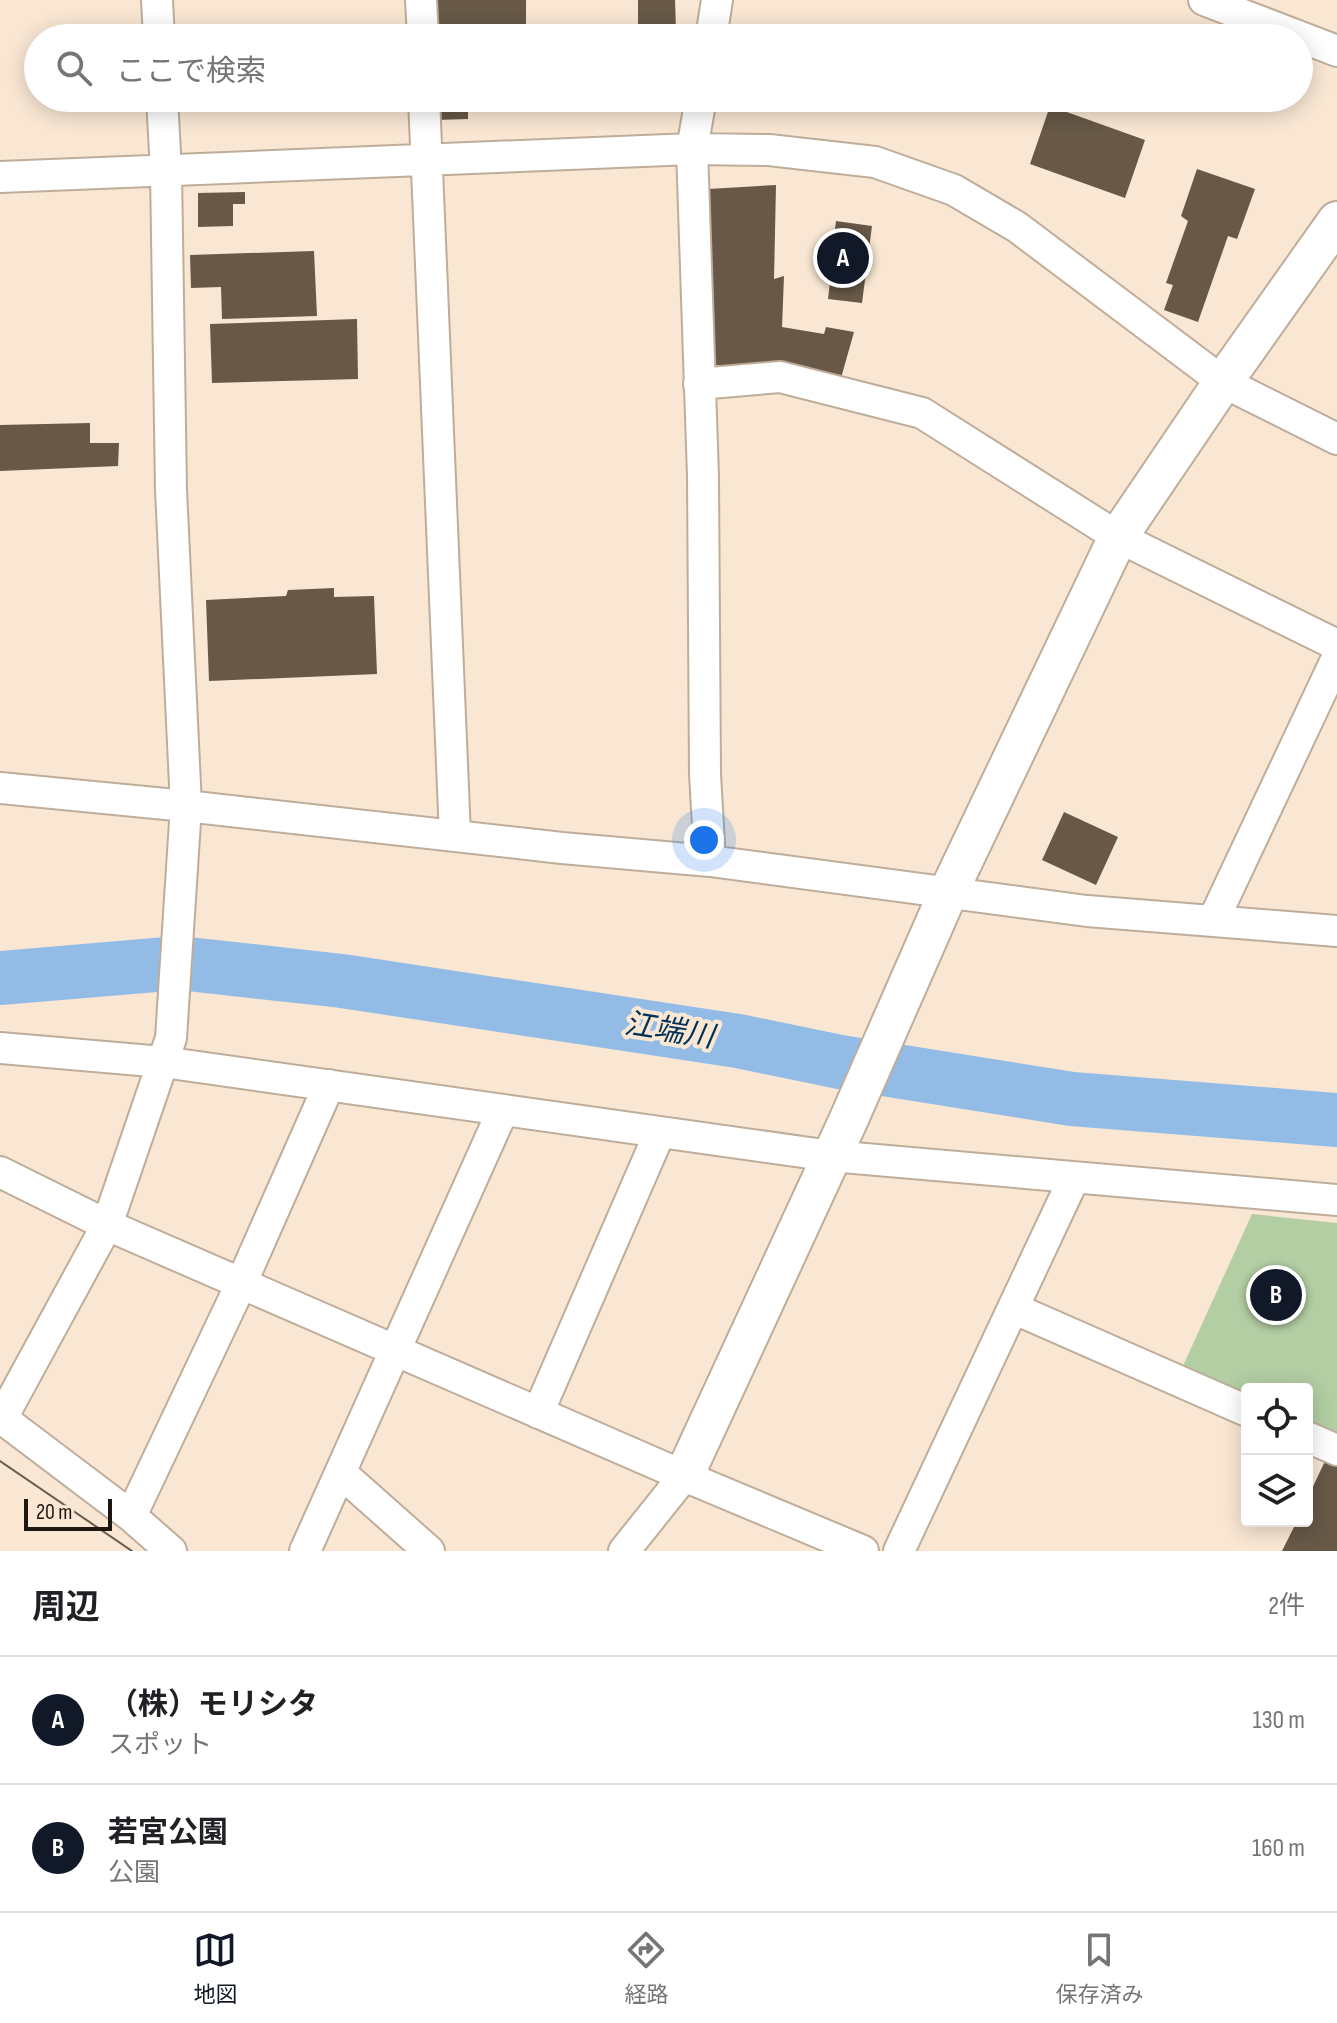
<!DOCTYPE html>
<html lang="ja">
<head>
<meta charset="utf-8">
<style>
  body { margin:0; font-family:"Sofia Sans Condensed","Noto Sans JP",sans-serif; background:#f2f2f2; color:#202124 }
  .controls { position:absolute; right:24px; bottom:24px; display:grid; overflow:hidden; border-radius:8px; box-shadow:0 4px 20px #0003 }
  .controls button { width:72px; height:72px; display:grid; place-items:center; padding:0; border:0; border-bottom:2px solid #e0e0e0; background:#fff; color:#202124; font:40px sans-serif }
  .scale { position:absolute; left:24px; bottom:20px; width:88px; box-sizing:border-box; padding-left:8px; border:4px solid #1d1710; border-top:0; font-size:22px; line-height:28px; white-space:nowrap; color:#1d1710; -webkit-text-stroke:6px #f9e7d3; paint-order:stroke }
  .you { position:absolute; left:704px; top:840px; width:28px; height:28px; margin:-20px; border:6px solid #fff; border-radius:50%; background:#1a73e8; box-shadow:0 0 0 12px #1a73e833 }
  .badge { display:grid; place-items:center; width:52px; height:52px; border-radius:50%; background:#111827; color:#fff; font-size:26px; font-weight:700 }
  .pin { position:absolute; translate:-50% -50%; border:4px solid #fff; box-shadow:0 2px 8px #0006 }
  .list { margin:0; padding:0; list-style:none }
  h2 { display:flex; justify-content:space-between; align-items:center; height:104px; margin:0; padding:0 32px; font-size:34px }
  h2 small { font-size:26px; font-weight:400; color:#757577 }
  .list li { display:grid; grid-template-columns:52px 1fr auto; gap:24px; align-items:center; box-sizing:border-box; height:128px; padding:0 32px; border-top:2px solid #e0e0e0 }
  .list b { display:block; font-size:30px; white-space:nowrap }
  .list p { margin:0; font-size:26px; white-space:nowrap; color:#757577 }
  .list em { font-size:26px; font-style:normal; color:#757577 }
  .icon { flex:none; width:44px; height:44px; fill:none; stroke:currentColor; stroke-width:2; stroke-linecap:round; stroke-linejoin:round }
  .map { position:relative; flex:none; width:1337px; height:1551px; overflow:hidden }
  .search { position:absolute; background:#fff; box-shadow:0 4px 20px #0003; left:24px; right:24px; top:24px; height:88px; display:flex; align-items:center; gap:20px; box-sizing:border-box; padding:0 28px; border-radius:44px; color:#757577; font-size:30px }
  .sheet { height:360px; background:#fff }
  nav { display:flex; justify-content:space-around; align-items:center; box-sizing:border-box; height:112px; border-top:2px solid #e0e0e0; background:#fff; font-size:22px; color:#757577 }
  nav a { display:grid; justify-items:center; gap:4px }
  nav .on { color:#111827 }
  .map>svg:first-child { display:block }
  .green { fill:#b3cea3 }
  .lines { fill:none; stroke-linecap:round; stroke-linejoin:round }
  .river { stroke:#92bce6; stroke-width:54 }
  .building { fill:#675847 }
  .minor-casing { stroke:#bead9a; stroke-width:34 }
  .tertiary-casing { stroke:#bead9a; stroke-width:42 }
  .minor { stroke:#fff; stroke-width:30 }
  .tertiary { stroke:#fff; stroke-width:38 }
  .tram { stroke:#665c50; stroke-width:2 }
  .labels { text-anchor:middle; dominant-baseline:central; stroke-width:8; stroke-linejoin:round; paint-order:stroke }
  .water-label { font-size:30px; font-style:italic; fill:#003158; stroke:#f9e7d3 }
</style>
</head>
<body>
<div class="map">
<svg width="1337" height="1551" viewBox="0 0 1337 1551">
  <rect width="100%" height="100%" fill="#f9e7d3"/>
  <path class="green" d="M1252 1214 1337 1223V1436L1307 1423V1389H1247V1396L1182 1368Z"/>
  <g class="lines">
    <path class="river" d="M0 978 179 963 342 981 738 1041 840 1062 1072 1099 1337 1120"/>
  </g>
  <path class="building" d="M433 0H526V38H434Z
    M638 0H675L676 30H638Z
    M436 98H468V119L437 120Z
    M1050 106 1145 140 1125 198 1030 164Z
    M1197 169 1255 189 1237 239 1228 236 1198 322 1164 310 1173 285 1166 283 1188 221 1181 216Z
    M776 185 774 279 784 276 782 327 824 334 826 327 854 332 841 378 779 365H714L708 189Z
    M245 192V204H233V226L198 227V193Z
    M836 221 872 226 862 303 828 299 832 265 817 263 818 251 832 253Z
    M314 251 317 316 222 319 221 287 191 288 190 255Z
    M357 319 358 379 212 383 210 324Z
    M90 423V443H119L118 466 0 471V425Z
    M334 588V597L374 596 377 674 209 681 206 600 286 596 288 590Z
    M1064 812 1118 837 1096 885 1042 860Z
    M1327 1457 1337 1462V1551H1282L1297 1521H1307V1499Z"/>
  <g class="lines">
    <g class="minor-casing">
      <path id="minor" d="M157 0 159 38
        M421 0 423 38
        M1204 0 1337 51
        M711 38 717 0
        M424 98 455 836
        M701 98 692 149 703 476 705 774 710 861
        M0 177 692 149 769 150 875 162 954 190 1017 227 1223 382 1337 439
        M699 384 780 377 922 413 1118 537 1337 645
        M0 788 186 806 171 490 166 171 162 98
        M1213 921 1337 658
        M0 1048 163 1062 831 1156 1337 1200
        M0 1172 107 1225 684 1476 863 1551
        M1015 1309 1247 1411
        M538 1413 660 1132
        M0 1417 131 1516 171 1551
        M2 1418 107 1225 171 1038 186 806 562 848 710 861 1087 911 1337 931
        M1307 1437 1337 1450
        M341 1473 429 1551
        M131 1516 241 1284 329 1085
        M305 1551 503 1110
        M624 1551 684 1476
        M899 1551 1074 1178"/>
    </g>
    <g class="tertiary-casing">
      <path id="tertiary" d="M684 1476 848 1121 948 893 1118 537 1223 382 1337 221"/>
    </g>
    <use href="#minor" class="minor"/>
    <use href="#tertiary" class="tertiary"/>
    <path class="tram" d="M0 1461 132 1551"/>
  </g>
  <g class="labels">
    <g class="water-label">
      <text transform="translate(669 1031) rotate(9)">江端川</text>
    </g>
  </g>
</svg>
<div class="controls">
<button><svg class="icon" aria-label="locate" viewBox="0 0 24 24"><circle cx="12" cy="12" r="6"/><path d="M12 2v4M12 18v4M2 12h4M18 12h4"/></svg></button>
<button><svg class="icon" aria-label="layers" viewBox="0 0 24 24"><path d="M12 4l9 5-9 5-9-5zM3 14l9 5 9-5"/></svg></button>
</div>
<div class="scale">20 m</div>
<div class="you"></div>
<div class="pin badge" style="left:843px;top:258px">A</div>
<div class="pin badge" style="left:1276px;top:1295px">B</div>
<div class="search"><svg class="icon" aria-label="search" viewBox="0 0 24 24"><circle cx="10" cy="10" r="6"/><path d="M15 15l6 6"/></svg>ここで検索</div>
</div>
<section class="sheet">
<h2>周辺<small>2件</small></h2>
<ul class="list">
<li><span class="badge">A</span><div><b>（株）モリシタ</b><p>スポット</p></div><em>130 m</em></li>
<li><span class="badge">B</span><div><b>若宮公園</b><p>公園</p></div><em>160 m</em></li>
</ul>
</section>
<nav>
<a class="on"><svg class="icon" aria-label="map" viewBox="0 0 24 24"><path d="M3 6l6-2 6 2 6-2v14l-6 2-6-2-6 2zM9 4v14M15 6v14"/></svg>地図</a>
<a><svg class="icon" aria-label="directions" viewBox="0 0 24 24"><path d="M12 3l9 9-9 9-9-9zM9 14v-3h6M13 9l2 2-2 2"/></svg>経路</a>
<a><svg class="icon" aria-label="saved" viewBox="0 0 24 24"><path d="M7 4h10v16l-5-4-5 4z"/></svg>保存済み</a>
</nav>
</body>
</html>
